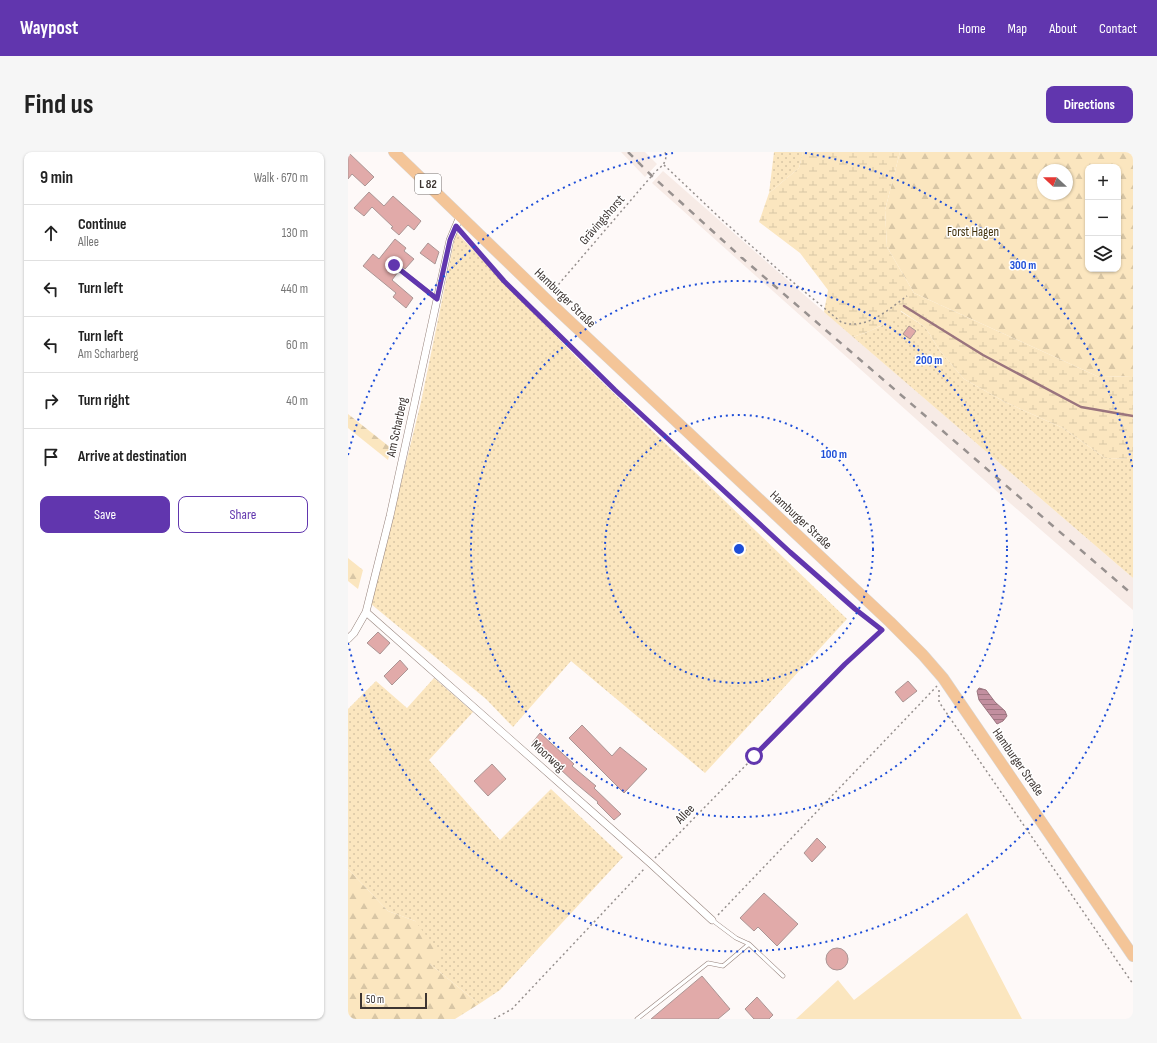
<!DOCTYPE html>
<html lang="en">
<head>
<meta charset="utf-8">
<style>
  body { margin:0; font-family:"Sofia Sans Condensed",sans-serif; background:#f6f6f6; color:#222 }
  .controls { position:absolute; right:12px; top:12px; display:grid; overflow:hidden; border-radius:8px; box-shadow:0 1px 3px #0004 }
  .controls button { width:36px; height:36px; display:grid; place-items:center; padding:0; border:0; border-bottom:1px solid #e0e0e0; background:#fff; color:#222; font:20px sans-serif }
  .compass { position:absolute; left:689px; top:12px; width:36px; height:36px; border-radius:50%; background:#fff; box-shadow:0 1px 3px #0004; rotate:292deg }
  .scale { position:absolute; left:12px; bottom:10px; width:67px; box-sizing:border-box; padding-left:4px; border:2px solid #3d3532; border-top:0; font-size:11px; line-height:14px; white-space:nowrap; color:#3d3532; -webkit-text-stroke:3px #fff; paint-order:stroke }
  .stop { position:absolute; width:12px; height:12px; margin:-9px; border:3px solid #6136ae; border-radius:50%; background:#fff }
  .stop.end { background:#6136ae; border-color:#fff; box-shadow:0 1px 4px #0008 }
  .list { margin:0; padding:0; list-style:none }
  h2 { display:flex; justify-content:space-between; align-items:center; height:52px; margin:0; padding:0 16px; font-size:17px }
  h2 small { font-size:13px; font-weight:400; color:#767676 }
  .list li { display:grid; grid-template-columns:26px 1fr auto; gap:12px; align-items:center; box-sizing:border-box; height:56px; padding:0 16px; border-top:1px solid #e0e0e0 }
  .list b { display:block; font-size:15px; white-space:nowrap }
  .list p { margin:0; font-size:13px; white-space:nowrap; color:#767676 }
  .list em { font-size:13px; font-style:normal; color:#767676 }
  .actions { display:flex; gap:8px; padding:12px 16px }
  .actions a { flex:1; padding:9px 0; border:1px solid #6136ae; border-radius:8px; text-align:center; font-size:14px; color:#6136ae }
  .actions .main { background:#6136ae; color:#fff }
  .icon { flex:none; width:22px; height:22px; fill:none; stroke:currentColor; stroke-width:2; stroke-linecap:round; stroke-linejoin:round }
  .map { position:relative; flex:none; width:785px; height:867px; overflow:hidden; border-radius:8px }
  header { display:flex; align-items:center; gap:24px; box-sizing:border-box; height:56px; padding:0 20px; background:#6136ae; color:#fff }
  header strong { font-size:19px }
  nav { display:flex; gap:22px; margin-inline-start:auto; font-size:14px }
  .intro { display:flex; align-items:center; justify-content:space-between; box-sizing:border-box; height:96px; padding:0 24px }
  h1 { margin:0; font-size:28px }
  .button { padding:10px 18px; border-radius:8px; background:#6136ae; color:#fff; font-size:14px; font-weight:700 }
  main { display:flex; gap:24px; padding:0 24px }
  aside { flex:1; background:#fff; border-radius:8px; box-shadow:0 1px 3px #0004 }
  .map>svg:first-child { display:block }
  .built { fill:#f7ebe6 }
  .grass { fill:url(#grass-dots) }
  .forest { fill:url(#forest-firs); fill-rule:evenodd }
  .wetland { fill:url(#wetland-marsh) }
  .park { fill:#fbe6bf }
  .water { fill:url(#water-rules); stroke:#9a747e }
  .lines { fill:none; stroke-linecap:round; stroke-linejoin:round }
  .stream { stroke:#9a747e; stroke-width:2.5 }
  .building { fill:#e1aaa9; stroke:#ab9594 }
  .service-casing { stroke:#96837c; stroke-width:4.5 }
  .minor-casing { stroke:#96837c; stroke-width:8 }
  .primary-casing { stroke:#d8d7d6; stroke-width:12 }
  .path { stroke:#958f8d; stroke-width:1.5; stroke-dasharray:2 3; stroke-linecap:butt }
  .service { stroke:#fff; stroke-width:3.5 }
  .minor { stroke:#fff; stroke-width:7 }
  .primary { stroke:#f4c598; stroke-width:11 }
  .rail { stroke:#98918f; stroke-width:2.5; stroke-dasharray:7 7; stroke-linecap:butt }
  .route { stroke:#6136ae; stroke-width:5 }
  .ring { fill:none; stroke:#1d4ed8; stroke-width:2; stroke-dasharray:2 4 }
  .labels { text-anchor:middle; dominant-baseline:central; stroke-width:3; stroke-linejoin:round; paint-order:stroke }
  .shield { fill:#fff; stroke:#777270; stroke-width:1 }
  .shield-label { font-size:12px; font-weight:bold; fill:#3d3532 }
  .street-label { font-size:13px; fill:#3d3532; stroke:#fff }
  .park-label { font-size:13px; fill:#40300b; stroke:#fff }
  .centre { fill:#1d4ed8; stroke:#fff; stroke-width:2 }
  .ring-label { font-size:12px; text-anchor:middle; font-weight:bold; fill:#1d4ed8; stroke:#fff; stroke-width:3; stroke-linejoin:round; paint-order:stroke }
</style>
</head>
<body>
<header>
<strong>Waypost</strong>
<nav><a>Home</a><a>Map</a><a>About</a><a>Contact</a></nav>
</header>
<div class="intro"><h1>Find us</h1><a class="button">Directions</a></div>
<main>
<aside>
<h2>9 min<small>Walk · 670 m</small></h2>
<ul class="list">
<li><svg class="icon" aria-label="ahead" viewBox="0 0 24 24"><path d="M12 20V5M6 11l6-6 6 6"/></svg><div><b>Continue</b><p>Allee</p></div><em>130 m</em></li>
<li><svg class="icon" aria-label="left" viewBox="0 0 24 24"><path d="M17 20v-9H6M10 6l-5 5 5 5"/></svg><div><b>Turn left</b></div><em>440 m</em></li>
<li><svg class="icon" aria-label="left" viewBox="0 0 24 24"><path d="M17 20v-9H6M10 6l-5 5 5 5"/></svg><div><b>Turn left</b><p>Am Scharberg</p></div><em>60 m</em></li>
<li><svg class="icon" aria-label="right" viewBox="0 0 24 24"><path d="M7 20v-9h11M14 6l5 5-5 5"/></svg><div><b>Turn right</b></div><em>40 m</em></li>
<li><svg class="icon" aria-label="arrive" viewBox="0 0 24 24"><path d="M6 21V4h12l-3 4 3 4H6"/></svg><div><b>Arrive at destination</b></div></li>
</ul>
<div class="actions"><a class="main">Save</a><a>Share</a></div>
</aside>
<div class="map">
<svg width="785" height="867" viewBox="0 0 785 867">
  <defs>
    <pattern id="grass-dots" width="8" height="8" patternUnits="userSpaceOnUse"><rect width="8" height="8" fill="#fbe6bf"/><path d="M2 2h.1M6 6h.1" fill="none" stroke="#d8c6a5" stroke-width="1.8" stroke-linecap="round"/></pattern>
    <pattern id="forest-firs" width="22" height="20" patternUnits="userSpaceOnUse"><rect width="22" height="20" fill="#fbe6bf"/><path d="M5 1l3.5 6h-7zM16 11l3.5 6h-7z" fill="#d8c6a5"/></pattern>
    <pattern id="wetland-marsh" width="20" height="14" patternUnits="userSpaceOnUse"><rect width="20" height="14" fill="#fbe6bf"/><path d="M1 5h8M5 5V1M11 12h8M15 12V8" fill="none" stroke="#d8c6a5"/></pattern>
    <pattern id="water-rules" width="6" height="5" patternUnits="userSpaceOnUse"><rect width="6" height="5" fill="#c28f9f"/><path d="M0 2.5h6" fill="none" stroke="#9f7682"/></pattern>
  </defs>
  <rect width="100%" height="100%" fill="#fef9f8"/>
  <path class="built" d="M273 0H297L309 12 297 25Z
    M315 19 453 140 785 426V458L663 352 304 31Z"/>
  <path class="grass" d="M426 0H455L451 16 421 41Z
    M108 80 228 205 499 467 357 621 223 509 165 575 138 547 23 452 73 250Z
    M552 159 577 175 592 199 616 227 657 250 715 276 757 306 785 307V426L505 185C522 179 541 173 552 159Z
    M86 526 125 560 81 608 152 688 203 637 275 705 152 838 131 852 82 812 67 769 40 759 0 717V557L28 529 59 556Z"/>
  <path class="forest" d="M552 0H785V224L751 225 566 141 539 95 537 58ZM740 15H770V117H740ZM695 18H719V42H695Z
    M0 262 43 296 40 308 0 276Z
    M0 406 15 418 10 437 0 429Z
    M0 717 40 759 67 769 92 802 82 812 131 852 107 867H0Z"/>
  <path class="wetland" d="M455 0H552L537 58 539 95 566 141 751 225 785 224V307L757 306 715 276 657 250 616 227 592 199 577 175 553 159 546 167 522 179 505 185 476 160 480 138 452 101 411 70 421 41 451 16Z"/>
  <path class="park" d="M619 761 674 867H448L490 828 506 848Z"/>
  <path class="water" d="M631 536 638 538 647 550 657 559 659 564 655 569 649 572 631 548 629 539Z"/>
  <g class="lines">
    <path class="stream" d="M556 154 635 203 733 255 785 264"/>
  </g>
  <path class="building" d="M0 0 26 25 17 34 4 22 0 27Z
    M21 40 36 54 45 44 73 69 66 78 60 73 51 83 43 76 45 75 24 55 16 64 6 56Z
    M47 87 58 96 56 99 66 107 57 117 47 110 43 112 44 115 50 120 44 128 65 146 58 156 45 145 48 141 15 114 25 102 31 107Z
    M80 91 91 100 87 112 72 101Z
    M561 174 568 179 562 187 555 182Z
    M30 480 42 491 32 502 19 491Z
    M52 508 60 517 44 533 36 524Z
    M560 529 569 539 555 550 547 540Z
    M234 573 264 604 272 595 299 617 276 641 221 586Z
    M192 581 226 612 224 614 248 634 246 636 273 662 266 668 249 651 250 650 226 630 184 591Z
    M144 612 158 627 140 644 126 629Z
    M469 686 478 695 464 710 456 701Z
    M416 741 450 772 429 794 410 775 406 779 392 766Z
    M478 807a11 11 0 1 1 22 0a11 11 0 1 1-22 0Z
    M354 824 382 857 370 867H303Z
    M409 845 425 863 421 867H406L397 857Z"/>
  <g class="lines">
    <g class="service-casing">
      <path id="service" d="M46 113 89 147
        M364 768 388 786 401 792 435 824
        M289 867 360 811 375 814 401 792"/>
    </g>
    <g class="minor-casing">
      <path id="minor" d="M18 460 302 711 364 768
        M0 487 6 481 18 460 42 364 102 88 110 69 114 65"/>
    </g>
    <g class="primary-casing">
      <path id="primary" d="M46 0 198 147 542 470 575 503 595 526 785 804"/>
    </g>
    <path class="path" d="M316 13 372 66 434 121 493 170C518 179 541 157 559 144
      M117 83 156 129 267 238 442 400 507 457 538 481
      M204 140 307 20C314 14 320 10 317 0
      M591 538V550L785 832
      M307 706 497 512 534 478
      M370 763 589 534
      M146 867 164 857 297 716"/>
    <use href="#service" class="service"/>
    <use href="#minor" class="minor"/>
    <use href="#primary" class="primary"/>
    <path class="rail" d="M280 0 304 24 393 105 785 443"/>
  </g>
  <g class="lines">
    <path class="route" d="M46 113 89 147 102 88 108 74 156 129 267 238 442 400 507 457 534 478 497 512 406 604"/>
  </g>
  <g class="ring">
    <circle cx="391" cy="397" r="134"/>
    <circle cx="391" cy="397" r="268"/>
    <path d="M785 477A402 402 0 0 1 0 491M0 303A402 402 0 0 1 325 1M457 1A402 402 0 0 1 785 317"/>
  </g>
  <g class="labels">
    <rect class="shield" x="67" y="22" width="26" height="20" rx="3"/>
    <g class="shield-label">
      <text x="80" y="32">L 82</text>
    </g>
    <g class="street-label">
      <text transform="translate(254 68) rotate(-49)">Grävingshorst</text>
      <text transform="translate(217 146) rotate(44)">Hamburger Straße</text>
      <text transform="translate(49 275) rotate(-78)">Am Scharberg</text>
      <text transform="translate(453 368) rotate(43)">Hamburger Straße</text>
      <text transform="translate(200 604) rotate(42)">Moorweg</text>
      <text transform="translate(670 610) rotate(55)">Hamburger Straße</text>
      <text transform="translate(337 662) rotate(-46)">Allee</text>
    </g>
    <g class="park-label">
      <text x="625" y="80">Forst Hagen</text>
    </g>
  </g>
  <circle cx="391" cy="397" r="6" class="centre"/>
  <g class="ring-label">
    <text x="675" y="117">300 m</text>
    <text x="581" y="212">200 m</text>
    <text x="486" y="306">100 m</text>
  </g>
</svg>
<div class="controls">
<button>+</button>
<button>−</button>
<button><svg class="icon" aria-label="layers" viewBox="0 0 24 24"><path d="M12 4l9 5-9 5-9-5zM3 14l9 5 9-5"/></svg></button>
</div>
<svg class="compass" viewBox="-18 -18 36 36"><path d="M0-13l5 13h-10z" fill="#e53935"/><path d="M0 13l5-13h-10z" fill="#767676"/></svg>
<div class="scale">50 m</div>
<div class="stop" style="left:406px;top:604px"></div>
<div class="stop end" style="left:46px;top:113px"></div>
</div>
</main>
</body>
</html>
